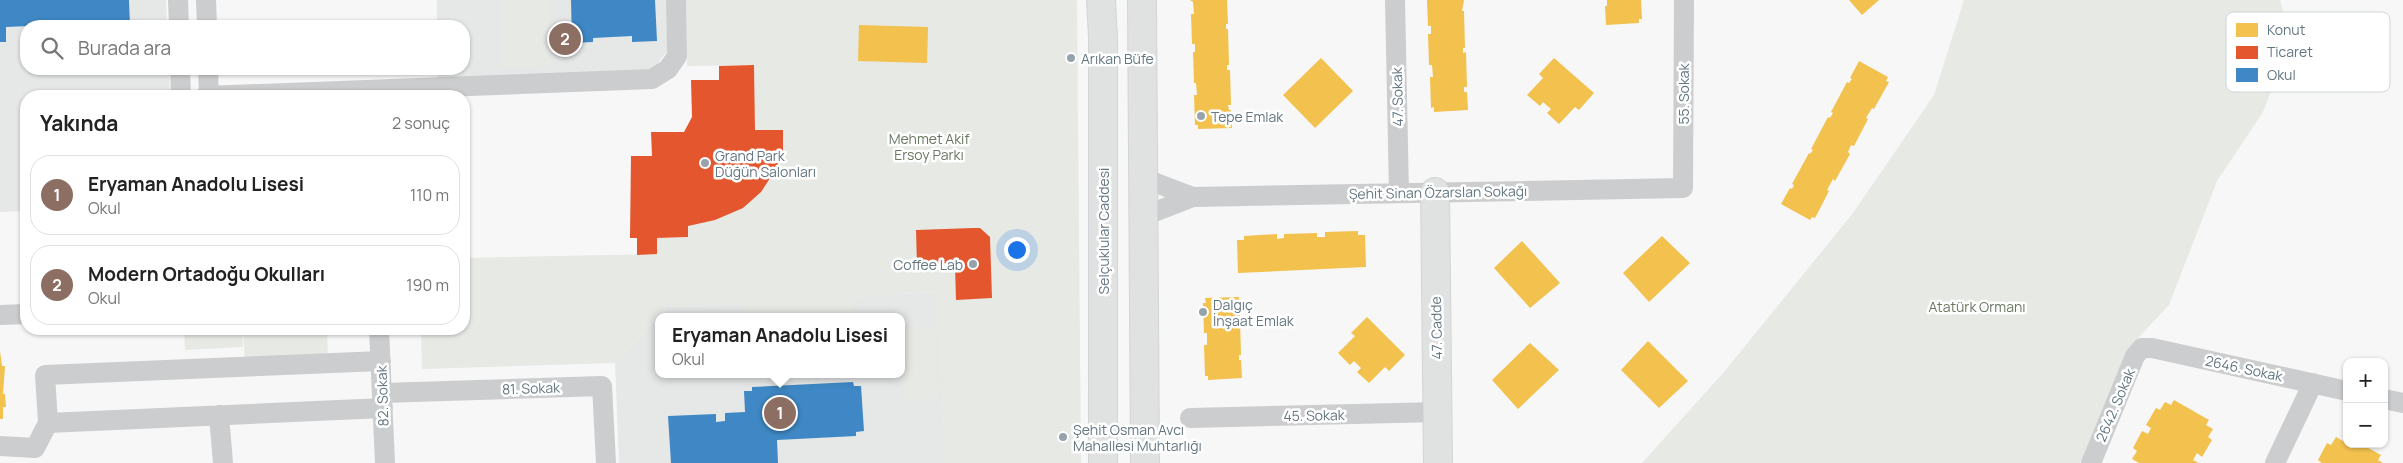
<!DOCTYPE html>
<html lang="tr">
<head>
<meta charset="utf-8">
<style>
  body { margin:0; font-family:Manrope,sans-serif; background:#f6f6f6; color:#222 }
  .controls { position:absolute; right:15px; bottom:15px; display:grid; overflow:hidden; border-radius:10px; box-shadow:0 1px 4px #0004 }
  .controls button { width:45px; height:45px; display:grid; place-items:center; padding:0; border:0; border-bottom:1px solid #e0e0e0; background:#fff; color:#222; font:25px sans-serif }
  .you { position:absolute; left:1016px; top:249px; width:18px; height:18px; margin:-12px; border:4px solid #fff; border-radius:50%; background:#1a73e8; box-shadow:0 0 0 8px #1a73e833 }
  .badge { display:grid; place-items:center; width:32px; height:32px; border-radius:50%; background:#575c5f; color:#fff; font-size:16px; font-weight:700 }
  .pin { position:absolute; translate:-50% -50%; border:2px solid #fff; box-shadow:0 1px 5px #0006 }
  .popup { position:absolute; left:655px; top:313px; width:250px; height:65px; box-sizing:border-box; display:grid; place-content:center; border-radius:10px; background:#fff; filter:drop-shadow(0 1px 4px #0005); font-size:16px; white-space:nowrap; color:#767676 }
  .popup b { font-size:19px; color:#222 }
  .popup::after { content:''; position:absolute; left:50%; top:100%; margin-left:-10px; border:10px solid transparent; border-top-color:#fff }
  .list { margin:0; padding:0; list-style:none }
  h2 { display:flex; justify-content:space-between; align-items:center; height:65px; margin:0; padding:0 20px; font-size:21px }
  h2 small { font-size:16px; font-weight:400; color:#767676 }
  .list li { display:grid; grid-template-columns:32px 1fr auto; gap:15px; align-items:center; box-sizing:border-box; height:80px; margin:0 10px 10px; padding:0 10px; border:1px solid #e0e0e0; border-radius:20px }
  .list b { display:block; font-size:19px; white-space:nowrap }
  .list p { margin:0; font-size:16px; white-space:nowrap; color:#767676 }
  .list em { font-size:16px; font-style:normal; color:#767676 }
  .icon { flex:none; width:28px; height:28px; fill:none; stroke:currentColor; stroke-width:2; stroke-linecap:round; stroke-linejoin:round }
  .map { position:relative; flex:none; width:2403px; height:463px; overflow:hidden }
  .search { position:absolute; background:#fff; box-shadow:0 1px 4px #0004; left:20px; top:20px; width:450px; height:55px; display:flex; align-items:center; gap:12px; box-sizing:border-box; padding:0 18px; border-radius:20px; color:#767676; font-size:19px }
  .panel { position:absolute; background:#fff; box-shadow:0 1px 4px #0004; left:20px; top:90px; width:450px; height:245px; border-radius:20px }
  .map>svg:first-child { display:block }
  .built { fill:#e6e8e7; fill-rule:evenodd }
  .green { fill:#e6e9e4 }
  .homes { fill:#f2c14e }
  .shops { fill:#e4572e }
  .schools { fill:#3f88c5 }
  .lines { fill:none; stroke-linecap:round; stroke-linejoin:round }
  .secondary-casing { stroke:#d3d4d5; stroke-width:30 }
  .street { stroke:#cccdce; stroke-width:20 }
  .secondary { stroke:#e0e1e1; stroke-width:28 }
  .poi-dot { fill:#97a3aa; stroke:#fff; stroke-width:2 }
  .labels { text-anchor:middle; dominant-baseline:central; stroke-width:5; stroke-linejoin:round; paint-order:stroke }
  .poi-label { font-size:14px; fill:#637681; stroke:#fff; text-anchor:start }
  .street-label { font-size:14px; fill:#637681; stroke:#fff }
  .park-label { font-size:14px; fill:#687962; stroke:#fff }
  .key { fill:#fff; stroke:#d0d6d9; stroke-width:1 }
  .key-label { font-size:14px; fill:#637681 }
</style>
</head>
<body>
<div class="map">
<svg width="2403" height="463" viewBox="0 0 2403 463">
  <rect width="100%" height="100%" fill="#f7f7f7"/>
  <path class="built" d="M0 0H166L167 26H26V69H169L170 96H26V211L0 212Z
    M437 0H666L667 51 655 67 648 70 438 79V69H464V26H437Z
    M936 292 946 463H619L615 363 667 307ZM659 317H901V374H659Z"/>
  <path class="green" d="M500 0H548L550 66 501 68Z
    M686 0H1077L1081 463H946L935 292 814 299 851 298 852 317H744L743 303 667 307 615 363 422 369 421 329H464V258L657 254V238L688 237V226C702 219 754 199 761 190 778 173 783 153 783 130H755L754 65 687 66Z
    M1964 0H2280L2285 18 2283 60 2263 112 2217 181 2169 305 2139 337 2125 356 2080 463H1642L1724 372 1853 213 1934 95Z
    M934 327 938 398 905 400 901 329Z
    M184 329H242L243 347 185 350Z
    M243 329H327L328 359 245 363Z"/>
  <path class="homes" d="M1190 0H1227L1228 24H1226V29H1228L1229 65H1227V70H1230L1231 105H1228L1229 110H1231L1232 128 1198 129V125H1195L1194 95H1197L1196 83H1194L1193 52H1195V44H1192L1191 14H1194L1193 2Z
    M1427 0H1464L1462 11H1464L1465 48H1463V53L1466 52 1467 87H1464V92H1467L1468 110 1434 112V107L1431 108 1430 77H1433L1432 65H1429L1428 34H1431V26H1428Z
    M1607 0H1641L1642 19H1639V23L1606 25 1605 6H1607Z
    M1849 0H1879L1862 15Z
    M859 25 928 27 927 63 858 61Z
    M1321 58 1353 91 1315 128 1283 95Z
    M1554 58 1594 93 1579 110 1575 107 1559 124 1547 113 1551 109 1543 102 1540 106 1527 95 1543 78 1539 74Z
    M1859 61 1888 77 1886 81 1889 82 1874 109 1872 108 1866 118 1868 119 1854 146 1851 145 1848 152 1850 154 1835 181 1833 179 1827 190 1829 191 1815 218 1812 217 1810 220 1781 204 1790 188 1792 189 1794 185 1792 184 1809 153 1810 154 1813 150 1811 149 1828 117 1830 118 1833 113 1831 112 1847 82 1849 83 1852 79 1850 78Z
    M1358 231V235H1365L1366 267 1238 273 1237 240H1244V236L1277 234V239L1284 238V234L1317 233V237H1325V232Z
    M1662 236 1690 263 1649 302 1623 273Z
    M1522 241 1560 283 1530 308 1494 268Z
    M1239 297 1240 316H1238V321H1240L1241 355H1239V360H1241L1242 378 1208 380V376H1205L1204 345H1207V333H1204L1203 303H1206L1205 298Z
    M1367 317 1405 355 1389 371 1385 367 1369 383 1357 372 1361 368 1354 361 1350 365 1338 353 1355 336 1351 333Z
    M1648 341 1688 381 1659 408 1621 370Z
    M1530 343 1559 370 1518 409 1492 380Z
    M0 351 2 366H5L3 394H5L6 407H3V419H0Z
    M2174 400 2209 420 2206 425 2213 429 2208 437 2212 440 2202 457 2197 453 2193 460 2199 463H2139L2132 459 2137 451 2133 448 2142 431 2148 434 2151 428 2146 425 2156 408 2160 410 2165 402 2171 405Z
    M2347 433V444H2361L2381 455 2378 460 2383 463H2322L2318 460 2327 443 2331 445 2336 437 2343 441Z"/>
  <path class="shops" d="M754 65 755 130H783V151L776 169 761 192 743 208 715 220 688 226V237L657 238V254L637 255V238H630L631 156H652L651 132H684L692 117 691 80H719V66Z
    M973 228H980L990 237 992 298 956 300 955 265 951 263 917 265 916 230Z"/>
  <path class="schools" d="M0 0H129L130 26H76V24L6 27V42H0Z
    M571 0H655L657 41 632 42V36L593 38V42L572 43Z
    M853 382 854 386H861L864 431 856 432V436L777 440 778 463H671L668 416 716 414V422L725 421V413L745 412 744 391H752V387Z"/>
  <g class="lines">
    <g class="secondary-casing">
      <path id="secondary" d="M1101 0 1103 37V463
        M1142 0 1145 463
        M1435 192 1438 463"/>
    </g>
    <path class="street" d="M178 0 179 26
      M206 0 207 26
      M1395 0 1399 193
      M180 69 181 96
      M208 69 209 96
      M205 96 652 79 668 69 677 56 676 0
      M1143 178 1193 197 1144 216
      M1193 197 1683 188 1684 0
      M0 315 26 314
      M379 329 385 463
      M381 361 45 375 48 423 383 408
      M382 393 602 386 606 463
      M2384 399 2403 403
      M219 415 223 463
      M1190 418 1438 412
      M0 446 35 448 48 423
      M2091 463 2135 356 2142 348H2152L2347 391
      M2275 463 2313 383"/>
    <use href="#secondary" class="secondary"/>
  </g>
  <g class="poi-dot">
    <circle cx="1071" cy="58" r="5"/>
    <circle cx="1201" cy="116" r="5"/>
    <circle cx="705" cy="163" r="5"/>
    <circle cx="973" cy="264" r="5"/>
    <circle cx="1203" cy="312" r="5"/>
    <circle cx="1063" cy="437" r="5"/>
  </g>
  <g class="labels">
    <g class="poi-label">
      <text x="1081" y="58">Arıkan Büfe</text>
      <text x="1211" y="116">Tepe Emlak</text>
      <text x="715" y="155">Grand Park<tspan x="715" dy="16">Düğün Salonları</tspan></text>
      <text x="963" y="264" text-anchor="end">Coffee Lab</text>
      <text x="1213" y="304">Dalgıç<tspan x="1213" dy="16">İnşaat Emlak</tspan></text>
      <text x="1073" y="429">Şehit Osman Avcı<tspan x="1073" dy="16">Mahallesi Muhtarlığı</tspan></text>
    </g>
    <g class="street-label">
      <text transform="translate(1683 94) rotate(-90)">55. Sokak</text>
      <text transform="translate(1397 97) rotate(-91)">47. Sokak</text>
      <text transform="translate(1438 192) rotate(-1)">Şehit Sinan Özarslan Sokağı</text>
      <text transform="translate(1103 231) rotate(-90)">Selçuklular Caddesi</text>
      <text transform="translate(1436 328) rotate(-91)">47. Cadde</text>
      <text transform="translate(2244 368) rotate(12)">2646. Sokak</text>
      <text transform="translate(531 388) rotate(-2)">81. Sokak</text>
      <text transform="translate(382 396) rotate(-92)">82. Sokak</text>
      <text transform="translate(2115 405) rotate(-67)">2642. Sokak</text>
      <text transform="translate(1314 415) rotate(-1)">45. Sokak</text>
    </g>
    <g class="park-label">
      <text x="929" y="138">Mehmet Akif<tspan x="929" dy="16">Ersoy Parkı</tspan></text>
      <text x="1977" y="306">Atatürk Ormanı</text>
    </g>
  </g>
  <rect x="2226" y="12" width="164" height="80" rx="8" class="key"/>
  <rect x="2236" y="23" width="22" height="14" fill="#f2c14e"/>
  <rect x="2236" y="46" width="22" height="13" fill="#e4572e"/>
  <rect x="2236" y="68" width="22" height="14" fill="#3f88c5"/>
  <g class="key-label">
    <text x="2267" y="35">Konut</text>
    <text x="2267" y="57">Ticaret</text>
    <text x="2267" y="80">Okul</text>
  </g>
</svg>
<div class="controls">
<button>+</button>
<button>−</button>
</div>
<div class="you"></div>
<div class="pin badge" style="left:780px;top:413px;background:#8d6e63">1</div>
<div class="popup"><b>Eryaman Anadolu Lisesi</b>Okul</div>
<div class="pin badge" style="left:565px;top:39px;background:#8d6e63">2</div>
<div class="search"><svg class="icon" aria-label="search" viewBox="0 0 24 24"><circle cx="10" cy="10" r="6"/><path d="M15 15l6 6"/></svg>Burada ara</div>
<section class="panel">
<h2>Yakında<small>2 sonuç</small></h2>
<ul class="list">
<li><span class="badge" style="background:#8d6e63">1</span><div><b>Eryaman Anadolu Lisesi</b><p>Okul</p></div><em>110 m</em></li>
<li><span class="badge" style="background:#8d6e63">2</span><div><b>Modern Ortadoğu Okulları</b><p>Okul</p></div><em>190 m</em></li>
</ul>
</section>
</div>
</body>
</html>
